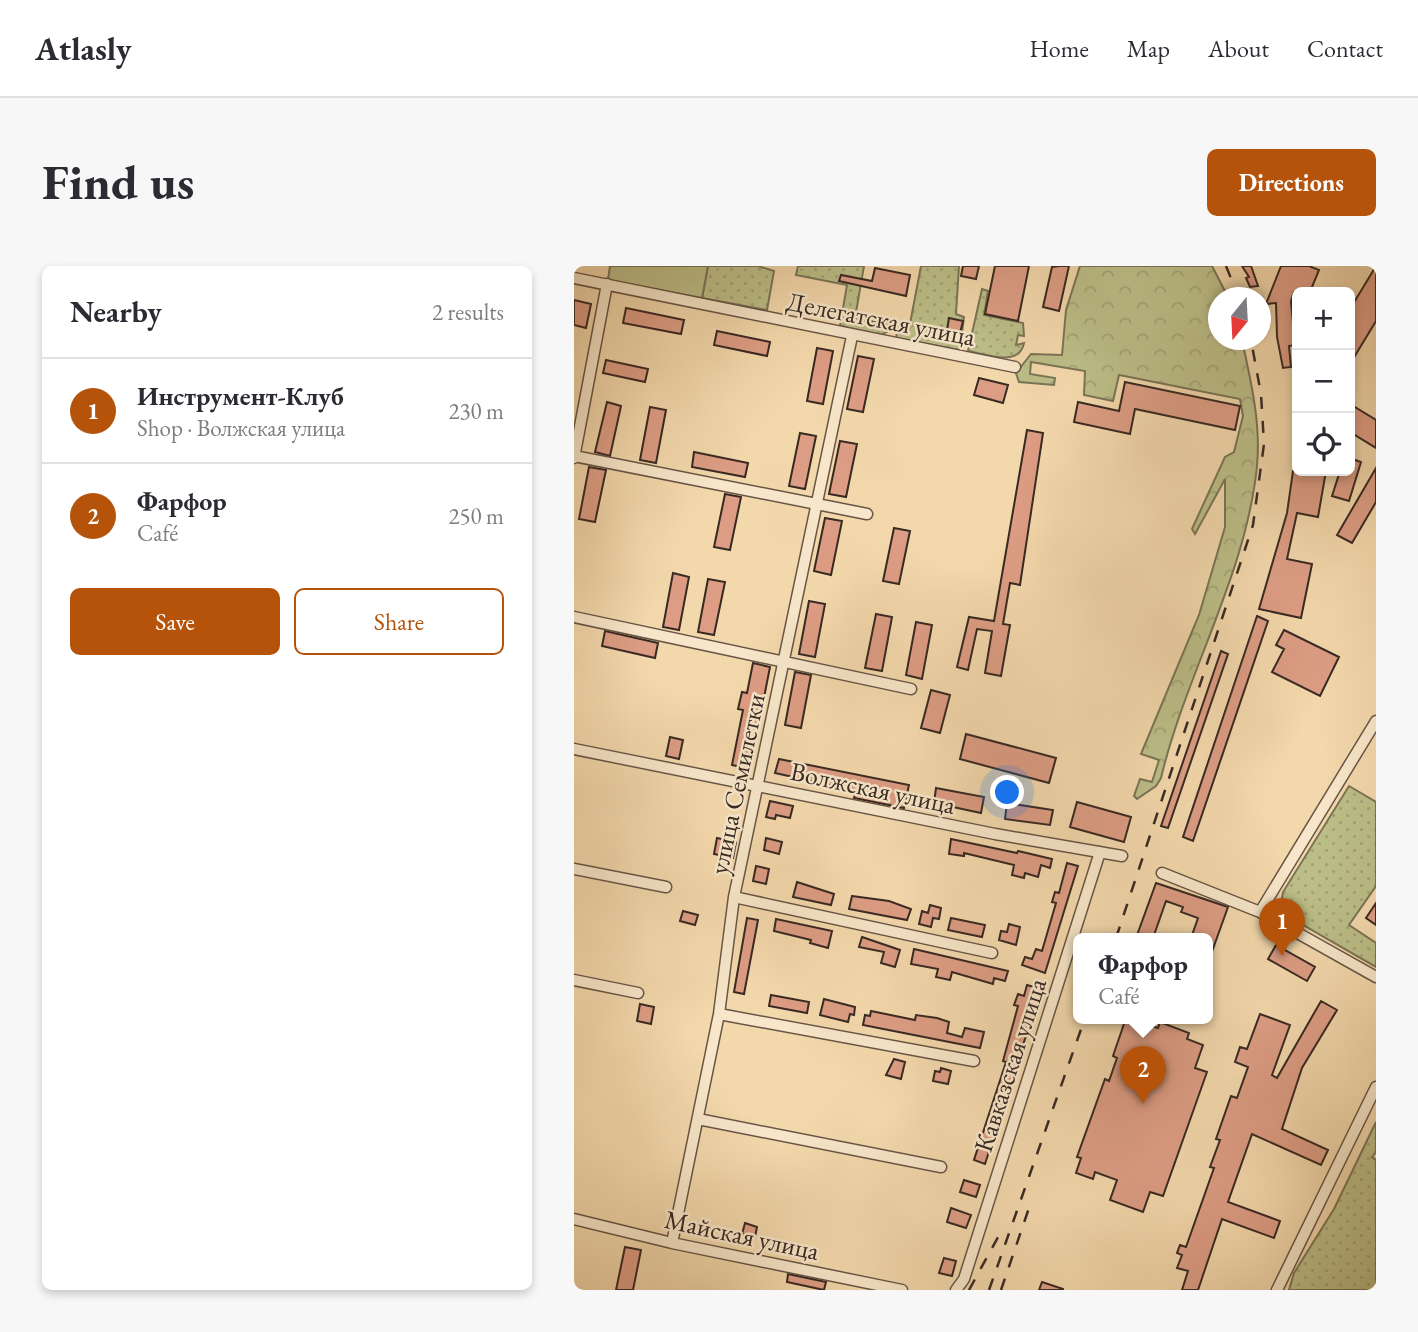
<!DOCTYPE html>
<html lang="en">
<head>
<meta charset="utf-8">
<style>
  body { margin:0; font-family:"EB Garamond",serif; background:#f7f7f7; color:#2b2b33 }
  .controls { position:absolute; right:21px; top:21px; display:grid; overflow:hidden; border-radius:10px; box-shadow:0 4px 10px #0003 }
  .controls button { width:63px; height:63px; display:grid; place-items:center; padding:0; border:0; border-bottom:2px solid #e1e1e2; background:#fff; color:#2b2b33; font:35px sans-serif }
  .compass { position:absolute; left:634px; top:21px; width:63px; height:63px; border-radius:50%; background:#fff; box-shadow:0 4px 10px #0003; rotate:198deg }
  .you { position:absolute; left:434px; top:527px; width:24px; height:24px; margin:-18px; border:5px solid #fff; border-radius:50%; background:#1a73e8; box-shadow:0 0 0 10px #1a73e833 }
  .badge { display:grid; place-items:center; width:46px; height:46px; border-radius:50%; background:#b45309; color:#fff; font-size:23px; font-weight:700 }
  .pin { position:absolute; translate:-50% -58px; filter:drop-shadow(0 2px 4px #0008) }
  .pin::after { content:''; position:absolute; top:37px; width:24px; height:21px; background:inherit; clip-path:polygon(0 0,100% 0,50% 100%) }
  .popup { position:absolute; left:499px; top:667px; width:140px; height:91px; box-sizing:border-box; display:grid; place-content:center; border-radius:10px; background:#fff; filter:drop-shadow(0 2px 5px #0005); font-size:23px; white-space:nowrap; color:#7c7c81 }
  .popup b { font-size:26px; color:#2b2b33 }
  .popup::after { content:''; position:absolute; left:50%; top:100%; margin-left:-14px; border:14px solid transparent; border-top-color:#fff }
  .list { margin:0; padding:0; list-style:none }
  h2 { display:flex; justify-content:space-between; align-items:center; height:91px; margin:0; padding:0 28px; font-size:30px }
  h2 small { font-size:23px; font-weight:400; color:#7c7c81 }
  .list li { display:grid; grid-template-columns:46px 1fr auto; gap:21px; align-items:center; box-sizing:border-box; height:105px; padding:0 28px; border-top:2px solid #e1e1e2 }
  .list b { display:block; font-size:26px; white-space:nowrap }
  .list p { margin:0; font-size:23px; white-space:nowrap; color:#7c7c81 }
  .list em { font-size:23px; font-style:normal; color:#7c7c81 }
  .actions { display:flex; gap:14px; padding:21px 28px }
  .actions a { flex:1; padding:16px 0; border:2px solid #b45309; border-radius:10px; text-align:center; font-size:24px; color:#b45309 }
  .actions .main { background:#b45309; color:#fff }
  .icon { flex:none; width:38px; height:38px; fill:none; stroke:currentColor; stroke-width:2; stroke-linecap:round; stroke-linejoin:round }
  .map { position:relative; flex:none; width:802px; height:1024px; overflow:hidden; border-radius:10px }
  header { display:flex; align-items:center; gap:42px; box-sizing:border-box; height:98px; padding:0 35px; background:#fff; border-bottom:2px solid #e1e1e2 }
  header strong { font-size:33px }
  nav { display:flex; gap:38px; margin-inline-start:auto; font-size:24px }
  .intro { display:flex; align-items:center; justify-content:space-between; box-sizing:border-box; height:168px; padding:0 42px }
  h1 { margin:0; font-size:49px }
  .button { padding:18px 32px; border-radius:10px; background:#b45309; color:#fff; font-size:24px; font-weight:700 }
  main { display:flex; gap:42px; padding:0 42px }
  aside { flex:1; background:#fff; border-radius:10px; box-shadow:0 4px 10px #0003 }
  .map>svg:first-child { display:block }
  .grass { fill:url(#grass-dots); stroke:#7a7456; stroke-width:2 }
  .forest { fill:url(#forest-crowns); stroke:#7a7456; stroke-width:2 }
  .park { fill:#bcbe88; stroke:#7a7456; stroke-width:2 }
  .building { fill:#dd9d84; stroke:#382923; stroke-width:2 }
  .lines { fill:none; stroke-linecap:round; stroke-linejoin:round }
  .street-casing { stroke:#675545; stroke-width:13 }
  .street { stroke:#f7e6c9; stroke-width:10 }
  .rail { stroke:#382923; stroke-width:2.5; stroke-dasharray:12 12; stroke-linecap:butt }
  .labels { text-anchor:middle; dominant-baseline:central; stroke-width:5; stroke-linejoin:round; paint-order:stroke }
  .street-label { font-size:26px; fill:#382923; stroke:#f7e6c9 }
</style>
</head>
<body>
<header>
<strong>Atlasly</strong>
<nav><a>Home</a><a>Map</a><a>About</a><a>Contact</a></nav>
</header>
<div class="intro"><h1>Find us</h1><a class="button">Directions</a></div>
<main>
<aside>
<h2>Nearby<small>2 results</small></h2>
<ul class="list">
<li><span class="badge">1</span><div><b>Инструмент-Клуб</b><p>Shop · Волжская улица</p></div><em>230 m</em></li>
<li><span class="badge">2</span><div><b>Фарфор</b><p>Café</p></div><em>250 m</em></li>
</ul>
<div class="actions"><a class="main">Save</a><a>Share</a></div>
</aside>
<div class="map">
<svg width="802" height="1024" viewBox="0 0 802 1024">
  <defs>
    <pattern id="grass-dots" width="8" height="8" patternUnits="userSpaceOnUse" patternTransform="scale(1.75)"><rect width="8" height="8" fill="#bcbe88"/><path d="M2 2h.1M6 6h.1" fill="none" stroke="#a2a375" stroke-width="1.8" stroke-linecap="round"/></pattern>
    <pattern id="forest-crowns" width="20" height="18" patternUnits="userSpaceOnUse" patternTransform="scale(1.75)"><rect width="20" height="18" fill="#bcbe88"/><path d="M2 6a3 3 0 1 1 6 0M12 15a3 3 0 1 1 6 0" fill="none" stroke="#a2a375"/></pattern>
  </defs>
  <rect width="100%" height="100%" fill="#f3d8ac"/>
  <filter id="stains"><feTurbulence type="fractalNoise" baseFrequency=".00286" numOctaves="4"/><feColorMatrix values="0 0 0 0 .2 0 0 0 0 .09 0 0 0 0 .02 0 0 0 .5 -.17"/></filter>
  <radialGradient id="worn" r=".72"><stop offset=".6" stop-color="#630" stop-opacity="0"/><stop offset="1" stop-color="#630" stop-opacity=".3"/></radialGradient>
  <path class="grass" d="M134 0H184L200 5 193 44 128 32Z
    M224 0H290L281 52 318 59 316 64 307 69 266 60 273 19 222 9Z
    M347 0H385L382 48 390 51 386 84 322 72 324 61 335 63Z
    M408 23 414 25 410 49 449 57 450 70 444 69 442 79 450 77C445 102 411 88 394 85Z
    M775 520 802 536V620L775 659 802 677V701L717 652 707 638 709 626Z
    M802 856V886L798 891 802 894V1024H715L720 1007 760 943Z"/>
  <path class="forest" d="M506 0H638L654 31 645 32V74H668C677 116 687 157 683 200 672 309 612 407 587 512L582 520 563 533 560 530 566 513 578 516 585 494 567 488 625 349 651 261V213L621 268 618 263 651 191 660 186 669 150 666 133 545 109 539 135 510 129 511 105 457 96 456 108 481 112 480 119 445 116 442 107 457 88 488 89 492 44Z"/>
  <path class="park" d="M36 0H134L128 32 34 14Z"/>
  <path class="building" d="M389 0H405L402 13 387 10Z
    M421 0H455L444 55 411 48Z
    M485 0H495L485 45 469 41 478 1Z
    M668 0H677L684 20 676 21 672 12 675 11Z
    M707 0H735L745 4 736 26H720L717 35 721 79 715 80 717 101 709 102 703 71 702 37 692 38Z
    M802 0V55L776 98V43Z
    M301 2 336 9 332 30 265 15 267 9 298 15Z
    M0 34 17 38 12 62 0 59Z
    M52 42 110 54 107 68 49 57Z
    M375 52 389 55 386 67 373 64Z
    M143 65 196 76 193 90 140 79Z
    M243 82 259 85 249 138 233 135Z
    M284 90 300 93 289 146 273 143Z
    M32 94 74 103 71 116 29 107Z
    M405 112 434 119 429 137 400 129Z
    M551 116 666 140 661 164 561 143 556 168 500 156 504 136 545 145Z
    M33 136 47 140 36 190 21 186Z
    M776 138 802 154V182L776 166Z
    M76 141 92 144 82 197 66 194Z
    M453 164 469 167 446 319 436 317 429 358 436 359 427 410 411 407 418 365 403 363 394 404 383 401 395 351 420 355Z
    M226 167 242 170 231 223 215 220Z
    M266 175 283 178 272 231 255 228Z
    M120 186 174 197 171 211 118 201Z
    M776 192 787 196 775 235 758 230 766 205H776Z
    M15 201 32 204 21 256 5 253Z
    M802 202V236L778 277 763 269Z
    M719 205H752L744 251 723 247 713 293 738 298 727 352 685 343 713 247Z
    M151 228 167 231 156 284 140 281Z
    M251 252 268 255 257 309 240 305Z
    M320 262 336 265 325 318 309 315Z
    M99 307 115 311 105 364 89 361Z
    M134 313 151 316 140 369 124 366Z
    M235 335 251 338 241 391 225 388Z
    M302 348 318 351 308 405 291 402Z
    M683 350 694 355 619 575 609 571Z
    M342 356 358 359 348 413 332 409Z
    M710 364 765 391 746 430 698 406 710 383 702 379Z
    M31 365 84 377 81 392 28 380Z
    M647 385 654 388 594 562 587 560Z
    M179 397 196 401 176 503 158 499 169 444 164 443 168 426 173 427Z
    M221 406 237 409 227 462 211 459Z
    M357 424 376 429 366 467 347 462Z
    M392 468 482 492 475 517 386 493Z
    M96 471 109 474 105 493 92 490Z
    M205 493 335 519 330 542 280 532 282 525 201 507Z
    M362 522 410 531 407 547 360 537Z
    M196 535 219 540 216 552 202 549 201 553 192 551Z
    M503 536 557 551 550 576 496 561Z
    M433 537 479 544 476 559 431 553Z
    M143 572 162 576 159 592 140 588Z
    M192 572 208 576 205 588 190 584Z
    M377 573 443 587 444 585 478 593 476 602 467 599 464 611 451 607 450 612 438 609 440 599 390 587V590L375 588Z
    M493 597 504 600 471 707 448 699 451 691 458 693 462 683 468 685 482 637 478 636 481 626 485 627Z
    M182 600 195 603 192 618 179 615Z
    M223 616 260 628 257 639 219 631Z
    M582 617 654 641 635 694 634 672H617L624 652 607 646 609 641 592 635 579 672H562Z
    M278 630 315 635 337 643 333 654 275 643Z
    M802 637V659L792 652Z
    M356 639 367 642 365 653 359 652 357 661 345 658 348 645 354 647Z
    M109 645 124 649 121 659 106 655Z
    M173 652 184 654 170 728 160 726Z
    M377 652 411 659 408 671 374 664Z
    M202 653 258 665 254 682 236 677 237 674 200 665Z
    M435 658 446 661 442 679 425 674 427 665 433 666Z
    M288 671 326 684 321 701 307 697 310 686 285 681Z
    M702 679 741 701 733 715 694 693Z
    M340 683 434 705 431 715 420 712 419 718 378 706 376 714 362 711 364 703 337 698Z
    M453 719 467 723 411 898 400 894 432 796 429 795 444 740 440 739 444 728 450 730Z
    M197 729 235 736 233 747 195 740Z
    M250 733 281 741 280 749 276 748 274 756 246 749Z
    M747 735 763 744 728 802 708 863 754 884 747 899 678 868 654 936 706 955 700 972 648 953 624 1024H608L614 1005 603 1002 608 989 603 987 606 979 612 981 640 902 636 901 646 874 642 873 657 830 663 832 674 801 661 796 666 781 673 783 686 748 716 759 698 809 703 812Z
    M66 738 80 741 77 758 63 755Z
    M297 745 341 754 342 749 363 752 375 756 373 767 388 771 391 762 410 766 406 782 289 759 291 749 296 750Z
    M552 752 584 762 586 756 615 767 613 773 629 779 621 802 633 806 589 930 576 926 569 946 536 934 543 914 521 906 519 913 502 907 507 892 503 891 531 813 535 815 543 792 539 790Z
    M320 793 331 796 327 813 312 809Z
    M367 802 377 805 374 818 359 815 361 805 366 806Z
    M390 914 406 919 402 931 386 926Z
    M377 942 397 949 392 962 373 956Z
    M171 957 183 961 181 971 168 968Z
    M51 981 67 984 59 1024H42Z
    M370 992 382 995 378 1010 365 1007Z
    M214 1008 252 1016 250 1024 213 1016Z
    M468 1016 489 1023V1024H465Z"/>
  <g class="lines">
    <g class="street-casing">
      <path id="street" d="M0 12 441 101
        M0 190 293 248
        M0 192 33 18
        M0 351 337 423
        M0 483 421 568 548 590
        M0 603 92 621
        M588 607 686 646 802 711
        M160 631 418 687
        M686 646 802 455
        M0 714 64 727
        M145 748 400 795
        M124 853 367 901
        M0 953 98 977 328 1024
        M98 977 145 748 160 631 278 70
        M382 1024 390 1013 526 586
        M703 1024 802 821"/>
    </g>
    <use href="#street" class="street"/>
    <path class="rail" d="M652 0 665 32
      M542 672 679 259 690 178 687 128 677 74
      M395 1024 428 964
      M415 1024 511 752
      M427 1024 456 939"/>
  </g>
  <g class="labels">
    <g class="street-label">
      <text transform="translate(307 53) rotate(11)">Делегатская улица</text>
      <text transform="translate(163 518) rotate(-78)">улица Семилетки</text>
      <text transform="translate(299 522) rotate(12)">Волжская улица</text>
      <text transform="translate(436 799) rotate(-72)">Кавказская улица</text>
      <text transform="translate(168 969) rotate(12)">Майская улица</text>
    </g>
  </g>
  <rect width="100%" height="100%" filter="url(#stains)"/>
  <rect width="100%" height="100%" fill="url(#worn)"/>
</svg>
<div class="controls">
<button>+</button>
<button>−</button>
<button><svg class="icon" aria-label="locate" viewBox="0 0 24 24"><circle cx="12" cy="12" r="6"/><path d="M12 2v4M12 18v4M2 12h4M18 12h4"/></svg></button>
</div>
<svg class="compass" viewBox="-18 -18 36 36"><path d="M0-13l5 13h-10z" fill="#e53935"/><path d="M0 13l5-13h-10z" fill="#7c7c81"/></svg>
<div class="you"></div>
<div class="pin badge" style="left:708px;top:690px">1</div>
<div class="pin badge" style="left:569px;top:838px">2</div>
<div class="popup"><b>Фарфор</b>Café</div>
</div>
</main>
</body>
</html>
